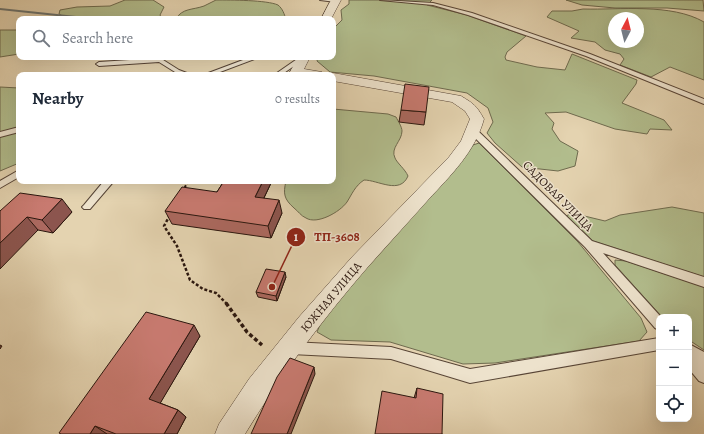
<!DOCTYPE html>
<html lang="en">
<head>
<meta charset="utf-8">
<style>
  body { margin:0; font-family:Alegreya,serif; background:#f2f2f3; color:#1f2937 }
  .controls { position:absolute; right:12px; bottom:12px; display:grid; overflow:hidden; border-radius:8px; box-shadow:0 4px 16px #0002 }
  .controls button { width:36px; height:36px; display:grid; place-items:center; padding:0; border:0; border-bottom:1px solid #e0e1e3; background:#fff; color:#1f2937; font:20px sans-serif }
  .compass { position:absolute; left:608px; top:12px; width:36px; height:36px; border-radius:50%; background:#fff; box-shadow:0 4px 16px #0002; rotate:7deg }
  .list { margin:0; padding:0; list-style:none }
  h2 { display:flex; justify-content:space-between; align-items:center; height:52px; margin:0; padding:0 16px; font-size:17px }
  h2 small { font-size:13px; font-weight:400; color:#747a83 }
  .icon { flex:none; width:22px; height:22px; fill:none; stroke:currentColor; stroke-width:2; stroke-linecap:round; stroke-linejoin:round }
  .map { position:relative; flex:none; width:704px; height:434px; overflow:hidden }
  .search { position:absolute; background:#fff; box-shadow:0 4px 16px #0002; left:16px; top:16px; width:320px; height:44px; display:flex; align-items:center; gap:10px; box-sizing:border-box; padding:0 14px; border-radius:8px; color:#747a83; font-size:15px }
  .panel { position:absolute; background:#fff; box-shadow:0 4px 16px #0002; left:16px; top:72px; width:320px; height:112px; border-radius:8px }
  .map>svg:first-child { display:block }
  .green { fill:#b2bd8d; stroke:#6e6a4e; fill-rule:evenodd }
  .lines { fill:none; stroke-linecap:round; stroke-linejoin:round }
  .stream { fill:#6d7673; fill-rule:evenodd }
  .lane-casing { stroke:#584536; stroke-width:2 }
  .street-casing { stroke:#584536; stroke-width:1 }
  .path-far2 { stroke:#2a160e; stroke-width:2; stroke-dasharray:2.5 1.5; stroke-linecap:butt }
  .path-far1 { stroke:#2a160e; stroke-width:2.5; stroke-dasharray:3 2; stroke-linecap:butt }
  .path { stroke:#2a160e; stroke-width:3.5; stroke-dasharray:4 2.5; stroke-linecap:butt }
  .lane { fill:#ede2cc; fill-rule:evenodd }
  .street { fill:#ede2cc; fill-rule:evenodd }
  .wall { fill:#ac6960; stroke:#2a160e }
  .shaded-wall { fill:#8c554e; stroke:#2a160e }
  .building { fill:#c87a70; stroke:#2a160e }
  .labels { text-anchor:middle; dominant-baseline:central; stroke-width:3; stroke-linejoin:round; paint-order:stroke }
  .street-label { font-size:12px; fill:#2a160e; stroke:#ede2cc }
  .leader { fill:none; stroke:#8f2418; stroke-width:1.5 }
  .callout-dot { fill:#8f2418; stroke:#ede2cc; stroke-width:1.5 }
  .mark-label { font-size:12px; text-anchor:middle; font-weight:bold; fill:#fff }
  .callout-label { font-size:13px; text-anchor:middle; font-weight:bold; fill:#8f2418; stroke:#ede2cc; stroke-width:3; stroke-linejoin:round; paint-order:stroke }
</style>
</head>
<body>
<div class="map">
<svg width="704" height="434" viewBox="0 0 704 434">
  <rect width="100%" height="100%" fill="#e4d3b0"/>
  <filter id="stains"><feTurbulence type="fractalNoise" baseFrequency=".005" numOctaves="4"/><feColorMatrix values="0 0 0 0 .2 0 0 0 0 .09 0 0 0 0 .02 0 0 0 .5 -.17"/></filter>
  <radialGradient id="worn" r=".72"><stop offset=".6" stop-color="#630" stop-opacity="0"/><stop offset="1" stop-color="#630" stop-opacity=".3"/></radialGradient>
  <path class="green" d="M125 0H153L164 7 160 15 162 19H68L59 14 60 10 77 7 110 6Z
    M216 0C231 0 267 0 278 5 283 9 284 14 286 19H176C182 8 193 10 204 6 208 4 212 2 216 0Z
    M349 0H432L427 5 467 15 526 36 507 52 505 57 506 60 537 67 565 70 572 54 637 80 636 84 622 103 664 120 672 130 650 129 647 134 615 129 566 112 545 113 554 123 552 129 560 141 578 151 575 166 558 171 522 167 495 143 487 133 493 122 488 108 467 93 374 76 330 72 317 61 318 57H333V29L342 20 341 10 349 4Z
    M566 0H703L704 11 667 8H615L582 5Z
    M583 9C620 10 671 3 704 22V80L670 67 651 77 620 65 624 59 620 54 605 50 595 42 571 38 579 31 547 17 552 11H572ZM614 18H638V42H614Z
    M0 30H19V54L0 57Z
    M0 87 19 88V110L18 112H19V163L0 171Z
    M333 109 388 114 396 117C398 121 402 127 402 131 402 141 390 148 395 158 397 163 405 169 408 176 400 195 378 180 364 180 355 186 352 194 347 202 340 212 317 225 306 218 301 216 298 211 294 208 284 199 283 194 286 181H333Z
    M479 143 578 242 641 318 647 332 639 341 495 363 463 364 390 342 331 340 317 332 322 320 357 277 473 145Z
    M672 207 704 213V277L593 241 566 216 572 213 605 221 620 215Z
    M615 260 626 261 704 287V350L689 340V317H662L615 265Z"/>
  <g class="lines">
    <path class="stream" d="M0 8 95 18 97 19H85L0 10Z"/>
    <g class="lane-casing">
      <path id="lane" d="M320 0H338V1L336 2Z
        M380 0 433 3 472 13 590 54 704 99V104L586 56 468 15 433 5Z
        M251 57H260L212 75H203Z
        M300 57H307L281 75H274Z
        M160 58 179 70 192 75H183L175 72 159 62 99 66 96 64 99 62Z
        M19 127V132L0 137V132Z
        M471 130H477L592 241 704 277V287L603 253 661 317H659V330L655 328 585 247 471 134Z
        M19 170V177L0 188V181Z
        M104 181H114L90 209H84L82 207 84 205Z
        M659 338V350L470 383 391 359 291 354 286 352 284 348 286 344 291 342 391 347 470 369Z
        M689 344 704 352V383L699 381 689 369Z"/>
    </g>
    <g class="street-casing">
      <path id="street" d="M331 0H341L331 19H321Z
        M298 57H310L304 69 322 72 324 75H292L290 72Z
        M333 73 461 96C474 104 476 105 484 119 475 152 451 175 428 200 408 223 387 245 367 268 322 320 281 375 245 434H215L219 424 249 379 299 317 352 257 449 157 461 141 470 119 465 111 452 102 333 81V75H328Z"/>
    </g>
    <path class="path-far2" d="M183 191 188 181"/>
    <path class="path-far1" d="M170 215 164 226 177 246 190 280 203 289 216 293 227 304"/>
    <path class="path" d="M226 303 247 332 262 345"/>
    <use href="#lane" class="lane"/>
    <use href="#street" class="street"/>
  </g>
  <path class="wall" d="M401 110 426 112 424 125 399 122Z
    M224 181H272L264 198 282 213 271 238 172 224 165 211 217 192Z
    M0 211 72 212 53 233 38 230Z
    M286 277 277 301 258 297 256 292Z
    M200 336 160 403 178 410 186 417 177 434H60Z
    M417 388 442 434 414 398Z"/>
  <path class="shaded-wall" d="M263 181H272L258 210 255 197Z
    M62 199 72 212 53 233 42 220Z
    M279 200 282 213 271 238 268 226Z
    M27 217 38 230 0 269V243Z
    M285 272 286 277 277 301 276 296Z
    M194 325 200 336 158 407 149 399Z
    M0 345 2 346 0 349Z
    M314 367 315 374 291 434H287Z
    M178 410 186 417 177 434H164Z
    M95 426 107 434H90Z"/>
  <path class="building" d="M256 74 272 75H255Z
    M405 84 429 87 426 112 401 110Z
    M224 181H263L255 197 279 200 268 226 165 211 182 187 217 192Z
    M20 193 62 199 42 220 27 217 0 243V211Z
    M266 269 285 272 276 296 256 292Z
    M146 312 194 325 149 399 178 410 164 434H116L95 426 90 434H61L59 433Z
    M290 358 314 367 287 434H251L277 377Z
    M417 388 443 394 442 434H375L382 391 416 398Z"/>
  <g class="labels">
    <g class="street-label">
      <text transform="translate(558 196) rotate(45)">САДОВАЯ УЛИЦА</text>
      <text transform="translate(331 297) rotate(-50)">ЮЖНАЯ УЛИЦА</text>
    </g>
  </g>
  <path class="leader" d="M272 287L296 237"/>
  <g class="callout-dot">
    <circle cx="272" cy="287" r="4"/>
    <circle cx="296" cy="237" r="10"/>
  </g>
  <g class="mark-label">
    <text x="296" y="241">1</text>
  </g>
  <g class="callout-label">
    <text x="337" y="241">ТП-3608</text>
  </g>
  <rect width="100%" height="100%" filter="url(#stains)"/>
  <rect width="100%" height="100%" fill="url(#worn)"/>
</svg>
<div class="controls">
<button>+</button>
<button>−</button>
<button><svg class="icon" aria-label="locate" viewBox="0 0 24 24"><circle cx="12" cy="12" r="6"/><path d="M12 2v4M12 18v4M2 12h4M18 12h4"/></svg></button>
</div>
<svg class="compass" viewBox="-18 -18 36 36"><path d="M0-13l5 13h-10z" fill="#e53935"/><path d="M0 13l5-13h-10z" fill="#747a83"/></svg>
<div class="search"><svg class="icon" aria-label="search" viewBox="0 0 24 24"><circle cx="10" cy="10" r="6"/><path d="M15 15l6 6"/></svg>Search here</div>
<section class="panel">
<h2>Nearby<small>0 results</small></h2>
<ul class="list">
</ul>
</section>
</div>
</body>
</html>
